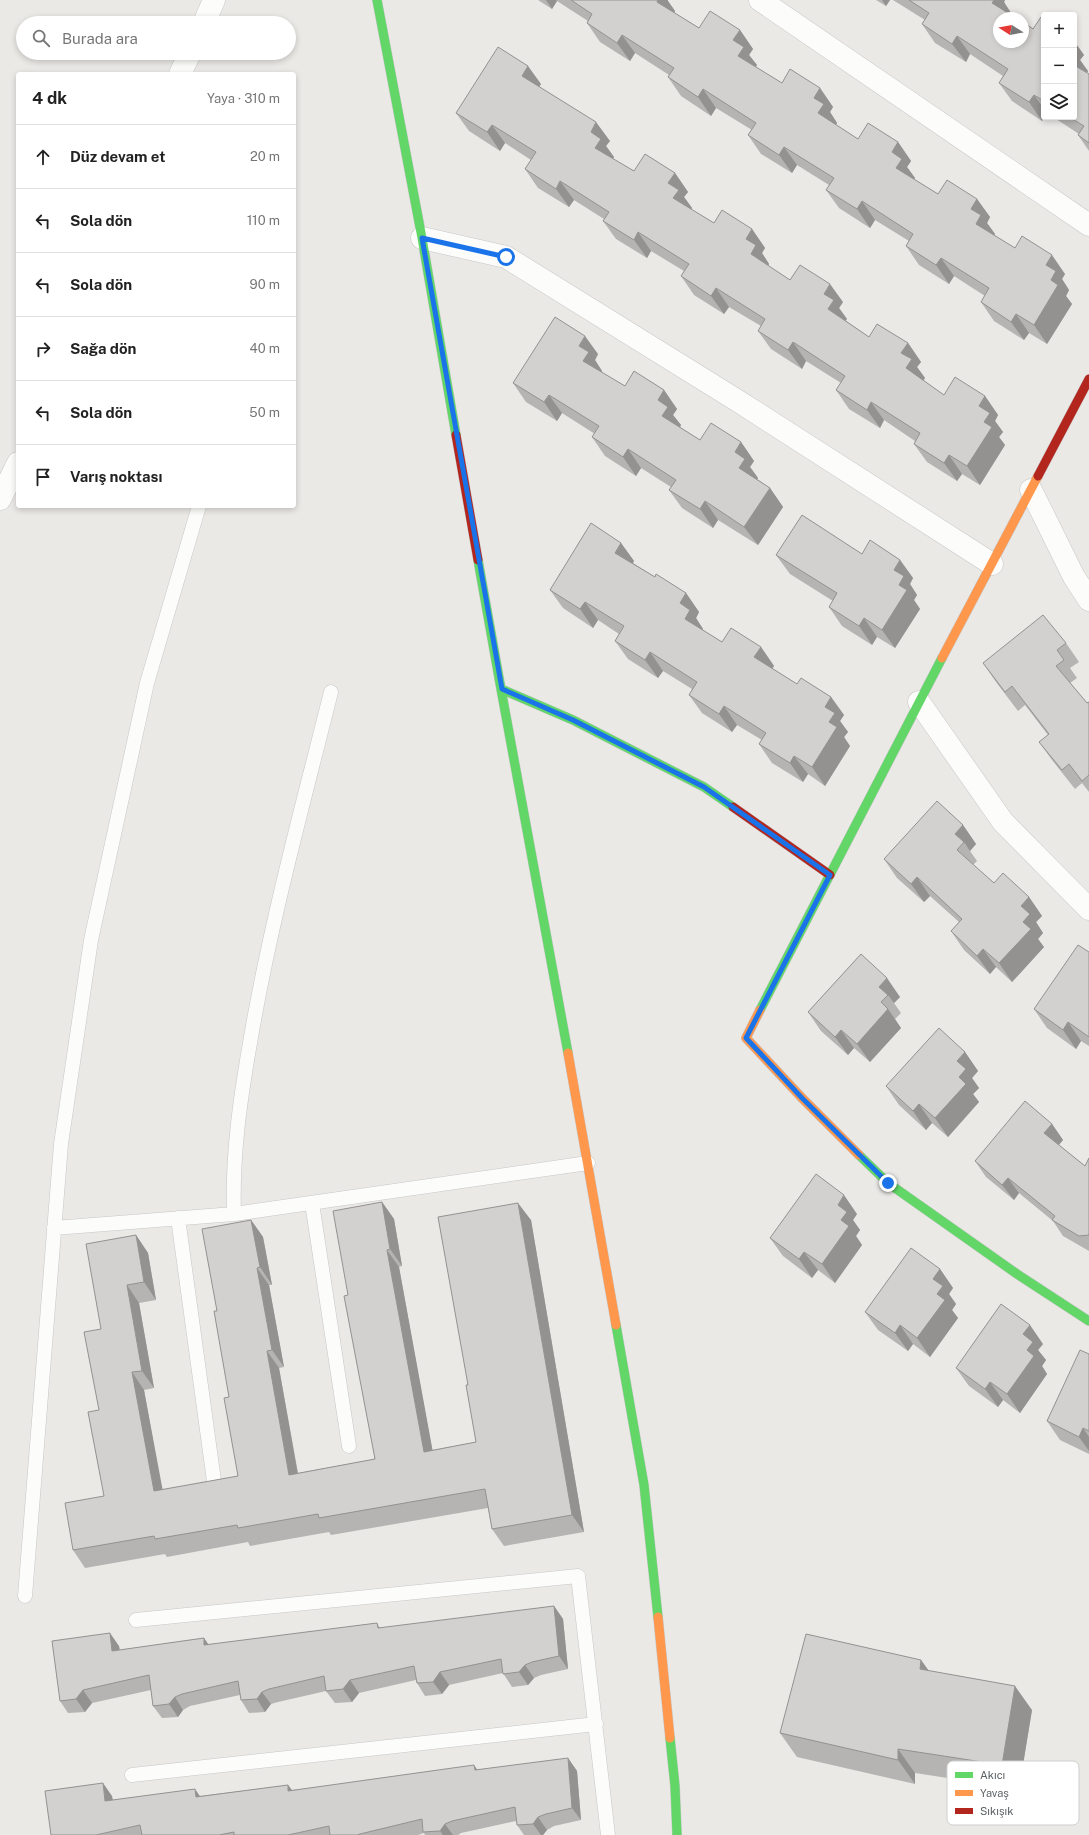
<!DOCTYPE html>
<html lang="tr">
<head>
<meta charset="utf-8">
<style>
  body { margin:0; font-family:"Public Sans",sans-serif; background:#f6f6f6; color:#222 }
  .controls { position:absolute; right:12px; top:12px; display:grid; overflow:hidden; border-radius:4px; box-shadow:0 2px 6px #0003 }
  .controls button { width:36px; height:36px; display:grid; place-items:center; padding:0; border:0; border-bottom:1px solid #e0e0e0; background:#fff; color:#222; font:20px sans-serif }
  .compass { position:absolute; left:993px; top:12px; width:36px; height:36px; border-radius:50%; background:#fff; box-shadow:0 2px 6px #0003; rotate:281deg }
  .stop { position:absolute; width:12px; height:12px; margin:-9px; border:3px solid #1a73e8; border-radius:50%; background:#fff }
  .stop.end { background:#1a73e8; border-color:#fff; box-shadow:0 1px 4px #0008 }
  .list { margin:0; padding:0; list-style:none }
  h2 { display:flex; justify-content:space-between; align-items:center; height:52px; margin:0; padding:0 16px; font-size:17px }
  h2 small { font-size:13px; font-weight:400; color:#767676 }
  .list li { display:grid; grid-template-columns:26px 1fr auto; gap:12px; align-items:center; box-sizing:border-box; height:64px; padding:0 16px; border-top:1px solid #e0e0e0 }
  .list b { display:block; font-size:15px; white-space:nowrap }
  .list em { font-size:13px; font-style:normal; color:#767676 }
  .icon { flex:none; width:22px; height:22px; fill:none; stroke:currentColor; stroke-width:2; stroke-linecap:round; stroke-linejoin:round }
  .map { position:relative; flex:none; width:1089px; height:1835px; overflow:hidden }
  .search { position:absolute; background:#fff; box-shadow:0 2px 6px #0003; left:16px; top:16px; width:280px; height:44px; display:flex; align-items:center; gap:10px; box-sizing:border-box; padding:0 14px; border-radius:22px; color:#767676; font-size:15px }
  .panel { position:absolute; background:#fff; box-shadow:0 2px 6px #0003; left:16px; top:72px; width:280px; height:436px; border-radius:4px }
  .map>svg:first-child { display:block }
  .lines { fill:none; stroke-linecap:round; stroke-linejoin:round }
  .lane-casing { stroke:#c6c7c7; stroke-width:15 }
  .street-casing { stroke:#c6c7c7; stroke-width:23 }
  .fast-casing { stroke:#c7c8c8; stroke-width:10 }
  .slow-casing { stroke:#c7c8c8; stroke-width:10 }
  .jam-casing { stroke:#c7c8c8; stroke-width:10 }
  .lane { stroke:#fcfcfb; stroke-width:14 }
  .street { stroke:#fcfcfb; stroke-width:22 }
  .fast { stroke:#63d668; stroke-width:9 }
  .slow { stroke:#ff974d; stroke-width:9 }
  .jam { stroke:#b3261e; stroke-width:9 }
  .wall { fill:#b5b4b2 }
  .shaded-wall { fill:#939291 }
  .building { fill:#d2d1cf; stroke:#939291 }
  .route { stroke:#1a73e8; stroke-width:5 }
  .key { fill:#fff; stroke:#cecfd0; stroke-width:1 }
  .key-label { font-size:11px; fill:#5b6063 }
</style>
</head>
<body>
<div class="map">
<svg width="1089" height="1835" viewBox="0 0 1089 1835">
  <rect width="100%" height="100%" fill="#ebe9e6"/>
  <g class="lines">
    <g class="lane-casing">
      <path id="lane" d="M312 1203 349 1446
        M234 1214C232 1156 240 1100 250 1043 270 924 302 808 331 692
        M178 1218 214 1481
        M54 1228 234 1214 588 1163
        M25 1596 61 1144 91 940 147 683 199 506
        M136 1620 578 1576 608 1835
        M132 1775 596 1724"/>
    </g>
    <g class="street-casing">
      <path id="street" d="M760 0 1089 225
        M204 23 214 0
        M180 74 190 53
        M422 238 506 257 738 401 992 564
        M1031 490 1074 577 1089 600
        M0 499 18 463
        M919 702 1003 822 1089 909"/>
    </g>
    <g class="fast-casing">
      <path id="fast" d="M377 0 422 238 456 435
        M478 560 501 689 573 720 704 787 733 807
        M501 689 568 1053
        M760 1010 942 658
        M859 1155 888 1183 1017 1274 1089 1321
        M616 1325 644 1485 658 1617
        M670 1738 675 1786 677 1835"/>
    </g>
    <g class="slow-casing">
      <path id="slow" d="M942 658 1038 476
        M760 1010 746 1038 802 1098 859 1155
        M568 1053 616 1325
        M658 1617 670 1738"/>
    </g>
    <g class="jam-casing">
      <path id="jam" d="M456 435 478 560
        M1038 476 1089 379
        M733 807 830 875"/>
    </g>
    <use href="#lane" class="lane"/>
    <use href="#street" class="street"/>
    <use href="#fast" class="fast"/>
    <use href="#slow" class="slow"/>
    <use href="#jam" class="jam"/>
  </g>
  <path class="wall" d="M538 0H668V1L675 11V13L699 28 740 30 753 49 749 55 757 65 756 67 782 83 820 88 833 107 830 112 837 123 836 125 858 139 898 142 911 161 907 167 915 178 914 179 938 194 977 199 990 217 987 223 995 234 994 235 1015 248 1065 274 1062 279 1069 290 1066 296 1072 304 1047 344 1029 333 1024 340 994 321 981 302 985 296 954 276 949 284 919 265 906 246 909 241 875 220 870 228 839 208 826 190 829 185 797 165 792 173 761 154 748 135 752 130 716 108 711 116 681 96 668 77 669 75 635 53 630 61 600 42 587 23 588 21 557 1 552 9Z
    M876 0H890L886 6Z
    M893 0H1005L1004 2 1011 13 1010 14 1033 29 1044 19V117H1045L1042 121 1012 101 999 83 1003 76 970 54 966 62 935 43 922 24 925 20Z
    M1074 41 1084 55 1080 60 1088 71 1087 73 1089 74V151L1078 135 1079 134 1053 117H1074Z
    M541 84 539 87 610 141 606 146 614 157 613 159 634 171 675 173 688 192 684 197 692 208 691 210 714 223 752 229 765 248 762 253 769 264 768 266 790 280 843 302 839 308 847 319 845 320 869 337 908 343 921 362 917 367 925 378 923 380 944 395 985 396 998 415 995 421 1003 432 999 437 1005 445 980 485 962 474 957 481 927 462 914 444 915 441 884 420 880 428 849 409 836 390 841 383 806 361 802 369 771 349 758 331 761 326 729 307 724 314 694 295 681 276 684 271 651 251 647 258 616 239 603 221 604 219 574 200 569 207 538 188 525 169 531 160 505 143 500 151 469 131 456 113Z
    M598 354 595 360 602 371 601 372 625 386 664 390 677 409 673 415 681 425 680 427 700 440 741 442 754 461 750 467 758 478 757 479 770 488 783 507 758 545 718 520 713 528 682 508 669 490 671 487 641 468 636 476 605 456 592 437 595 434 562 413 557 421 526 402 513 383Z
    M621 543 634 561 633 563 655 577 686 593 699 612 696 618 703 629V630L722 642 761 647 774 666 772 668 797 684 831 697 844 715 840 721 848 732 844 737 850 746 825 786 808 774 803 782 772 763 759 744 762 740 737 725 732 732 702 713 689 695 692 689 663 671 658 678 628 659 615 641 619 634 598 620 593 628 563 608 550 590Z
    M862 554 900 560 913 578 910 584 917 595 914 600 920 609 895 648 877 637 872 645 842 626 829 607 833 601 790 574 776 555Z
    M1066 643 1079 662 1070 668 1077 678 1070 683 1087 703 1089 702V792L1082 783 1075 789 1052 760 1039 742 1048 735 1025 705 1018 711 996 682 983 663Z
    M963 825 976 844 970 851 977 861 973 865 994 883 1029 897 1042 916 1036 922 1043 933 1038 939 1044 947 1012 982 996 967 990 974 964 950 951 931 959 922 930 896 924 902 897 878 884 859Z
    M1089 952V1046L1081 1041 1076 1049 1047 1028 1034 1009Z
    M861 954 900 997 894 1003 901 1013 895 1019 901 1028 870 1062 854 1048 848 1055 821 1031 808 1012Z
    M965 1052 978 1071 972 1078 979 1088 973 1094 979 1102 948 1137 932 1123 926 1130 899 1105 886 1086Z
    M1052 1124 1063 1140 1059 1145 1085 1166 1089 1158V1251L1063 1236 1053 1221 1019 1193 1014 1200 986 1177 975 1161Z
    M382 1202 394 1219 402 1266 399 1267 432 1450 476 1442 468 1385 531 1220 584 1532 504 1546 492 1529 488 1508 331 1535 329 1532 250 1546 248 1542 167 1557 165 1554 85 1568 73 1550 104 1496 99 1410 101 1329 136 1235 148 1253 156 1300 139 1303 154 1388 144 1390 162 1490 238 1476 229 1397 217 1311 251 1220 263 1237 272 1285H269L284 1367 279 1368 298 1473 375 1459 348 1295Z
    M857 1214 853 1220 860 1230 856 1236 862 1245 835 1283 818 1270 812 1278 783 1256 770 1238Z
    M940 1269 953 1288 949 1294 956 1304 952 1310 958 1318 930 1357 913 1344 908 1351 878 1330 865 1312Z
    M1043 1344 1038 1350 1046 1360 1042 1366 1047 1374 1020 1413 1003 1400 998 1407 969 1386 956 1368Z
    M1089 1354V1454L1060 1440 1047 1421Z
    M554 1606 563 1619 568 1669 541 1675 534 1678 528 1685 512 1687 503 1673 449 1685 442 1694 425 1696 417 1683 416 1680 359 1693 352 1702 335 1703 326 1691 278 1702 271 1704 265 1712 249 1713 241 1700 240 1695 190 1706 183 1710 178 1717 162 1718 153 1706 151 1690 92 1703 85 1712 68 1713 60 1701 119 1646 120 1650 204 1638 208 1645 377 1623 380 1628Z
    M921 1660 929 1671 1032 1710 1019 1789 915 1773V1784L797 1757 780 1733Z
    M568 1758 577 1771 581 1820 554 1826 547 1830 543 1835H524L517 1825 516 1821 461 1833 458 1835H425L424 1833 418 1835H51L112 1796 113 1800 200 1796 288 1785 292 1790 477 1770Z"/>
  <path class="shaded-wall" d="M546 0H556L557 1 552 9Z
    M658 0H668V1L675 11 670 20 657 2Z
    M882 0H890L886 6Z
    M994 0H1005L1004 2 1011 13 1008 18 992 3Z
    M740 30 753 49 749 55 757 65 751 74 738 56 733 40Z
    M622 35 635 53 630 61 617 43Z
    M957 36 970 54 966 62 952 44Z
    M1074 41 1084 55 1080 60 1088 71 1082 80 1074 68Z
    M528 66 541 84 535 94 522 76Z
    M820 88 833 107 830 112 837 123 831 132 818 113 814 98Z
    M703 89 716 108 711 116 698 97Z
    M1034 95 1044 109V117H1045L1042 121 1029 102Z
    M596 122 610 141 606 146 614 157 608 166 595 148 591 132Z
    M492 125 505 143 500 151 487 132Z
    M898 142 911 161 907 167 915 178 909 186 896 168 892 152Z
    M784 147 797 165 792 173 779 155Z
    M675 173 688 192 684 197 692 208 686 217 673 198 668 183Z
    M560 181 574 200 569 207 556 189Z
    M977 199 990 217 987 223 995 234 989 243 976 224 971 209Z
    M862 201 875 220 870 228 857 209Z
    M752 229 765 248 762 253 769 264 764 273 751 254 746 239Z
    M638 232 651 251 647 258 634 240Z
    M1052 255 1065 274 1062 279 1069 290 1066 296 1072 304 1047 344 1034 325 1051 280 1046 265Z
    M941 258 954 276 949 284 936 265Z
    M830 284 843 302 839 308 847 319 841 327 828 309 824 294Z
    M716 288 729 307 724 314 711 296Z
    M1016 314 1029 333 1024 340 1011 322Z
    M585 336 598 354 595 360 602 371 596 379 583 361 579 346Z
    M793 342 806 361 802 369 788 350Z
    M908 343 921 362 917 367 925 378 919 387 906 368 901 353Z
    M664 390 677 409 673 415 681 425 676 434 662 416 658 400Z
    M549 395 562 413 557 421 544 402Z
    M985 396 998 415 995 421 1003 432 999 437 1005 445 980 485 967 466 984 422 979 406Z
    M871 402 884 420 880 428 867 410Z
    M741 442 754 461 750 467 758 478 752 486 739 468 735 452Z
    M628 449 641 468 636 476 623 457Z
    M949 455 962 474 957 481 944 463Z
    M770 488 783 507 758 545 744 527Z
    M705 501 718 520 713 528 700 509Z
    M621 543 634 561 628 571 615 553Z
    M900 560 913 578 910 584 917 595 914 600 920 609 895 648 882 630 899 585 894 570Z
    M686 593 699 612 696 618 703 629 698 637 685 619 680 603Z
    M585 602 598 620 593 628 580 609Z
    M864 618 877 637 872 645 859 626Z
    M761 647 774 666 767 676 754 657Z
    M650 652 663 671 658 678 645 660Z
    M831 697 844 715 840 721 848 732 844 737 850 746 825 786 812 767 829 722 825 707Z
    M724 706 737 725 732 732 719 714Z
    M794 756 808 774 803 782 790 763Z
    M963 825 976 844 970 851 964 842 955 834Z
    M917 877 930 896 924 902 911 884Z
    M1029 897 1042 916 1036 922 1043 933 1038 939 1044 947 1012 982 999 963 1023 922 1021 906Z
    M983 949 996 967 990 974 977 956Z
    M887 978 900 997 894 1003 888 995 879 987Z
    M888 1009 901 1028 870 1062 857 1044Z
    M1068 1022 1081 1041 1076 1049 1063 1030Z
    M841 1030 854 1048 848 1055 835 1037Z
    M965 1052 978 1071 972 1078 979 1088 973 1094 979 1102 948 1137 935 1118 959 1077 957 1061Z
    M919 1104 932 1123 926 1130 913 1111Z
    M1052 1124 1063 1140 1055 1149 1044 1133Z
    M1008 1178 1019 1193 1014 1200 1002 1185Z
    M844 1195 857 1214 853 1220 860 1230 856 1236 862 1245 835 1283 822 1264 841 1220 838 1205Z
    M382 1202 394 1219 402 1266 390 1249Z
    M518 1203 531 1220 584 1532 572 1515Z
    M251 1220 263 1237 272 1285 260 1267Z
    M136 1235 148 1253 156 1300 144 1282Z
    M387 1250 399 1267 436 1469 424 1452Z
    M804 1252 818 1270 812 1278 799 1259Z
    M257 1268 269 1285 284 1367 272 1350Z
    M940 1269 953 1288 949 1294 956 1304 952 1310 958 1318 930 1357 917 1338 937 1294 933 1279Z
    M127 1285 139 1303 154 1388 142 1371Z
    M900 1325 913 1344 908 1351 895 1333Z
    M1030 1325 1043 1344 1038 1350 1046 1360 1042 1366 1047 1374 1020 1413 1007 1394 1027 1350 1023 1334Z
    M267 1351 279 1368 301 1492 289 1475Z
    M132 1372 144 1390 166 1508 154 1491Z
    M990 1382 1003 1400 998 1407 985 1389Z
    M1083 1428 1089 1437V1451L1079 1437Z
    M554 1606 563 1619 568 1669 559 1656Z
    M110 1633 119 1646 121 1663 112 1651Z
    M204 1638 213 1651 204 1645Z
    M921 1660 938 1684 920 1669Z
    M525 1665 534 1678 528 1685 519 1672Z
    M440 1672 449 1685 442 1694 433 1682Z
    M350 1680 359 1693 352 1702 343 1689Z
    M1015 1686 1032 1710 1019 1789 1002 1765Z
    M83 1690 92 1703 85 1712 76 1699Z
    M262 1692 271 1704 265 1712 257 1699Z
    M175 1697 183 1710 178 1717 169 1704Z
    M898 1749 915 1773V1784L898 1760Z
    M568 1758 577 1771 581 1820 572 1808Z
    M474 1765 483 1778 475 1770Z
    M103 1783 112 1796 114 1814 105 1801Z
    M288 1785 297 1797 288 1791Z
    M195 1789 204 1802 196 1797Z
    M538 1817 547 1830 543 1835H541L533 1824Z
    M445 1824 453 1835H443L440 1831Z"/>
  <path class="building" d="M571 0H658L657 2 699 28 710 11 740 30 733 40 744 47 738 56 782 83 790 69 820 88 814 98 824 104 818 113 858 139 868 123 898 142 892 152 902 159 896 168 938 194 947 180 977 199 971 209 981 215 976 224 1015 248 1022 236 1052 255 1046 265 1056 271 1051 280 1058 285 1034 325 1016 314 1011 322 981 302 989 288 941 258 936 265 906 246 913 234 862 201 857 209 826 190 834 178 784 147 779 155 748 135 756 123 703 89 698 97 668 77 674 68 622 35 617 43 587 23 592 14Z
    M909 0H994L992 3 1016 18H999V42H1023V22L1033 29 1041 17 1044 19V101L1034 95 1029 102 999 83 1008 69 957 36 952 44 922 24 929 13Z
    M498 47 528 66 522 76 596 122 591 132 601 139 595 148 634 171 645 154 675 173 668 183 679 190 673 198 714 223 722 210 752 229 746 239 756 245 751 254 790 280 800 265 830 284 824 294 834 300 828 309 869 337 877 324 908 343 901 353 912 359 906 368 944 395 955 377 985 396 979 406 990 413 984 422 992 427 967 466 949 455 944 463 914 444 920 433 871 402 867 410 836 390 845 376 793 342 788 350 758 331 765 319 716 288 711 296 681 276 689 264 638 232 634 240 603 221 609 212 560 181 556 189 525 169 536 152 492 125 487 132 456 113Z
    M1074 65 1089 74V143L1078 135 1084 126 1069 117H1074Z
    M555 317 585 336 579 346 589 352 583 361 625 386 634 371 664 390 658 400 668 407 662 416 700 440 711 423 741 442 735 452 745 459 739 468 770 488 744 527 705 501 700 509 669 490 676 480 628 449 623 457 592 437 599 426 549 395 544 402 513 383Z
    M802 515 862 554 870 540 900 560 894 570 904 576 899 585 907 590 882 630 864 618 859 626 829 607 837 593 776 555Z
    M591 523 621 543 615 553 655 577 656 574 686 593 680 603 690 610 685 619 722 642 731 628 761 647 754 657 797 684 801 678 831 697 825 707 835 713 829 722 837 727 812 767 794 756 790 763 759 744 766 733 724 706 719 714 689 695 697 682 650 652 645 660 615 641 624 626 585 602 580 609 550 590Z
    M1043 615 1066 643 1057 650 1064 660 1056 666 1087 703 1089 702V775L1082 781 1069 764 1062 770 1039 742 1049 734 1012 686 1005 692 983 663Z
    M937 801 963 825 955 834 964 842 957 850 994 883 1003 873 1029 897 1021 906 1030 914 1023 922 1031 929 999 963 983 949 977 956 951 931 962 919 917 877 911 884 884 859Z
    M1078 945 1089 952V1037L1068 1022 1063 1030 1034 1009Z
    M861 954 887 978 879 987 888 995 881 1002 888 1009 857 1044 841 1030 835 1037 808 1012Z
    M939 1028 965 1052 957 1061 966 1069 959 1077 966 1084 935 1118 919 1104 913 1111 886 1086Z
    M1025 1101 1052 1124 1044 1133 1085 1166 1089 1158V1235L1079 1236 1052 1220 1055 1216 1008 1178 1002 1185 975 1161Z
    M816 1174 844 1195 838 1205 847 1212 841 1220 849 1226 822 1264 804 1252 799 1259 770 1238Z
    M382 1202 390 1249 387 1250 424 1452 476 1442 466 1385H468L438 1217 518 1203 572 1515 492 1529 485 1489 319 1518 318 1514 238 1528 237 1525 155 1539 154 1536 73 1550 65 1503 104 1496 88 1412 99 1410 84 1332 101 1329 86 1244 136 1235 144 1282 127 1285 142 1371 132 1372 154 1491 238 1476 224 1398 229 1397 214 1311H217L202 1229 251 1220 260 1267 257 1268 272 1350 267 1351 289 1475 375 1459 344 1296 348 1295 333 1211Z
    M911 1248 940 1269 933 1279 943 1286 937 1294 945 1300 917 1338 900 1325 895 1333 865 1312Z
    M1001 1304 1030 1325 1023 1334 1033 1342 1027 1350 1034 1356 1007 1394 990 1382 985 1389 956 1368Z
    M1080 1350 1089 1354V1431L1083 1428 1079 1437 1047 1421Z
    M554 1606 559 1656 532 1662 525 1665 519 1672 503 1674 501 1659 440 1672 433 1682 417 1683 414 1666 350 1680 343 1689 326 1691 324 1676 269 1689 262 1692 257 1699 241 1700 238 1681 182 1694 175 1697 169 1704 153 1706 149 1675 83 1690 76 1699 60 1701 52 1641 110 1633 112 1651 204 1638V1645L377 1623 378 1628Z
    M806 1634 921 1660 920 1669 1015 1686 1002 1765 898 1749V1760L780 1733Z
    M568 1758 572 1808 546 1814 538 1817 533 1824 517 1825 515 1807 452 1821 445 1824 440 1831 423 1832 422 1819 360 1834 357 1835H330L329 1826 288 1835H234V1832L219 1835H142L140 1825 96 1835H51L45 1791 103 1783 105 1801 195 1789 196 1797 288 1785V1791L474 1765 475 1770Z"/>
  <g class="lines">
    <path class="route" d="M506 257 422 238 502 689 573 720 704 787 830 875 746 1038 802 1098 888 1183"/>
  </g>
  <rect x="947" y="1761" width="132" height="64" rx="6" class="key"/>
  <rect x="955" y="1772" width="18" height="6" fill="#63d668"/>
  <rect x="955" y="1790" width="18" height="6" fill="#ff974d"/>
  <rect x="955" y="1808" width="18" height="6" fill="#b3261e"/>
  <g class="key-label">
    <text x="980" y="1779">Akıcı</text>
    <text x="980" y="1797">Yavaş</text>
    <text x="980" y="1815">Sıkışık</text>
  </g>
</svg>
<div class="controls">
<button>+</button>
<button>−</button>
<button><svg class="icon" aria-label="layers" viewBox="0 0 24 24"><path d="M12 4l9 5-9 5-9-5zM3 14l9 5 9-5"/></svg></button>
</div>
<svg class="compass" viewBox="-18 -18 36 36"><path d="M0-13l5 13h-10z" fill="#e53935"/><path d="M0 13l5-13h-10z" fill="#767676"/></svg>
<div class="stop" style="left:506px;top:257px"></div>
<div class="stop end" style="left:888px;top:1183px"></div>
<div class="search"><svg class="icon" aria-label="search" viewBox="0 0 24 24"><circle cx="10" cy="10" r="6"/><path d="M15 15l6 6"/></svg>Burada ara</div>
<section class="panel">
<h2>4 dk<small>Yaya · 310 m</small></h2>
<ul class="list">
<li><svg class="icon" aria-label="ahead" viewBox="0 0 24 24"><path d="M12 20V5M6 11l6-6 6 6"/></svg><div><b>Düz devam et</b></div><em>20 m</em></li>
<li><svg class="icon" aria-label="left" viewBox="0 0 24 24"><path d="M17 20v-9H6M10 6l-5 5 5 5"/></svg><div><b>Sola dön</b></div><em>110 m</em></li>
<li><svg class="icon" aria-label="left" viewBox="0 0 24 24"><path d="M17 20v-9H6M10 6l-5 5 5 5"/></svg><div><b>Sola dön</b></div><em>90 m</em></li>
<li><svg class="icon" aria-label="right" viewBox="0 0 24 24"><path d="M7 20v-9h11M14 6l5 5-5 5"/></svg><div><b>Sağa dön</b></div><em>40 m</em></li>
<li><svg class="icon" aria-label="left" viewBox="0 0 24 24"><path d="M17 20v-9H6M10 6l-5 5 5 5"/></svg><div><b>Sola dön</b></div><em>50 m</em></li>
<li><svg class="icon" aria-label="arrive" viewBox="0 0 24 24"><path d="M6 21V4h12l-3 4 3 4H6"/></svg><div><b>Varış noktası</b></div></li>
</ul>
</section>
</div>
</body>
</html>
